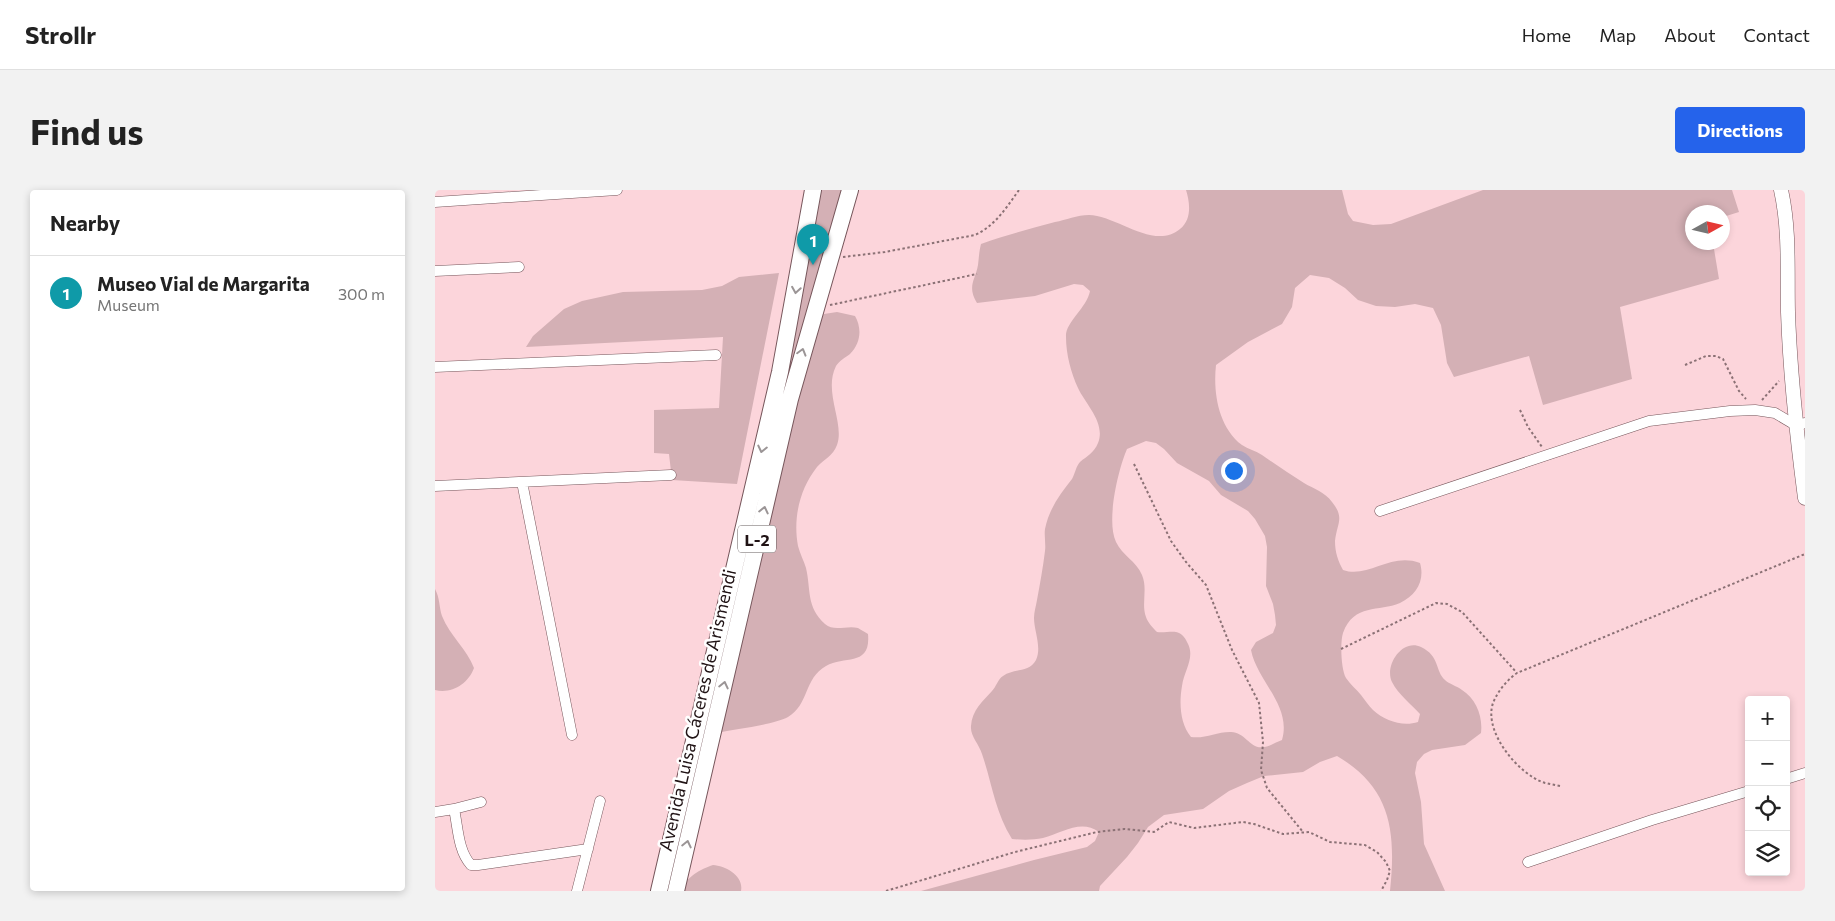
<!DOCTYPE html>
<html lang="en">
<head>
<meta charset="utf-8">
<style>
  body { margin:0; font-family:Commissioner,sans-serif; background:#f2f2f2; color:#222 }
  .controls { position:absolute; right:15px; bottom:15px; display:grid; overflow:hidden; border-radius:5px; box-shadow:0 2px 8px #0003 }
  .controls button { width:45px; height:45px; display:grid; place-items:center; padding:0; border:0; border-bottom:1px solid #e0e0e0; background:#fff; color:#222; font:25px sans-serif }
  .compass { position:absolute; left:1250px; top:15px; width:45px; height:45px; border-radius:50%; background:#fff; box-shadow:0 2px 8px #0003; rotate:82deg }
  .you { position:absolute; left:798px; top:280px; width:18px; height:18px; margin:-12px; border:4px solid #fff; border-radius:50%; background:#1a73e8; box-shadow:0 0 0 8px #1a73e833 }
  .badge { display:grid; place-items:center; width:32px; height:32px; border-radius:50%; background:#2563eb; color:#fff; font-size:16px; font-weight:700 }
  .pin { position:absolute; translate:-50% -41px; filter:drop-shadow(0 1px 2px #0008) }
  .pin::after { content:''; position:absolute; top:26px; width:18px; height:15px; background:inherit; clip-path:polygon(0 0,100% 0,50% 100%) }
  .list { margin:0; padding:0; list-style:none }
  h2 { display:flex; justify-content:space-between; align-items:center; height:65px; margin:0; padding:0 20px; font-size:21px }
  h2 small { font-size:16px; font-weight:400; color:#767676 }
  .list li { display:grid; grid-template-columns:32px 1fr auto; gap:15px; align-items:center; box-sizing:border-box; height:75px; padding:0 20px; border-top:1px solid #e0e0e0 }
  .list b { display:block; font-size:19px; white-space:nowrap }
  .list p { margin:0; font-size:16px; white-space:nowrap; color:#767676 }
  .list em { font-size:16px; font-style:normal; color:#767676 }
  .icon { flex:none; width:28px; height:28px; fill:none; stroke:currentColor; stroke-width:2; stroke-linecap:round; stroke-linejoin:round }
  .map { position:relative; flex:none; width:1370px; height:701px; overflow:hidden; border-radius:5px }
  header { display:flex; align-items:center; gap:30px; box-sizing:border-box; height:70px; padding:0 25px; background:#fff; border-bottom:1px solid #e0e0e0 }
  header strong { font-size:24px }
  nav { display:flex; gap:28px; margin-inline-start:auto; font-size:18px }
  .intro { display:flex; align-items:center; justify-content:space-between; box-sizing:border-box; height:120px; padding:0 30px }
  h1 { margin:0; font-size:35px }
  .button { padding:12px 22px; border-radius:5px; background:#2563eb; color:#fff; font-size:18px; font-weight:700 }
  main { display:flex; gap:30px; padding:0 30px }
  aside { flex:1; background:#fff; border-radius:5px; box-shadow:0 2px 8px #0003 }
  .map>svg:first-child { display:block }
  .green { fill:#d4b0b5; fill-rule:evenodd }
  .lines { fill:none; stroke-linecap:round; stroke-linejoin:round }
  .minor-casing { stroke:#76565b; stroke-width:11 }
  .tertiary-casing { stroke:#76565b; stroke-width:15 }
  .primary-casing { stroke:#76565b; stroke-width:18 }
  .path { stroke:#8b7175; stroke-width:2; stroke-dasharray:2.5 2.5; stroke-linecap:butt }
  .minor { stroke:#fff; stroke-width:10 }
  .tertiary { stroke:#fff; stroke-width:14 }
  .primary { stroke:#fff; stroke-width:16 }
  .oneway { stroke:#9b9596 }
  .labels { text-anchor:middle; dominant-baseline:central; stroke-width:5; stroke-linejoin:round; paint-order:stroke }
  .shield { fill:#fff; stroke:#635a5b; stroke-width:1 }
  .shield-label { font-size:16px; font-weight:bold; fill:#201315 }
  .street-label { font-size:18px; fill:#201315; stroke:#fff }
</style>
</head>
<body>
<header>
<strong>Strollr</strong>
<nav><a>Home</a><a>Map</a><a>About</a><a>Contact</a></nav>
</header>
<div class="intro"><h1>Find us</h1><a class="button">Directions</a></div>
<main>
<aside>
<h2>Nearby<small></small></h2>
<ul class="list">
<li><span class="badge" style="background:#0f9aa8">1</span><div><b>Museo Vial de Margarita</b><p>Museum</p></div><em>300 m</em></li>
</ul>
</aside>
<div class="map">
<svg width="1370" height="701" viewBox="0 0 1370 701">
  <rect width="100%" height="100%" fill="#fcd5db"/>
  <path class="green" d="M383 0H407L357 177 353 175Z
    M751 0H907L913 24 918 31 938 35 956 34 1048 0H1297L1304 22 1288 27V22H1258V52L1278 53 1284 89 1185 117 1197 189 1108 215 1094 166 1019 187 1012 173 1006 135 998 118 980 114 960 117 941 116 923 110 910 98 894 88 875 85 860 98 857 117 847 134 813 152 781 175C778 202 783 237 807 255 813 259 821 261 827 265 841 275 855 284 869 293 879 299 890 302 897 312 910 328 902 333 900 351 900 362 903 371 908 380 933 389 955 362 985 373 990 390 982 405 965 413 944 422 919 413 908 443 905 452 906 480 911 488 915 494 922 500 926 505 930 510 934 516 938 520 950 531 968 537 983 532L985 524C976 514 963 504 957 492 949 476 967 448 986 457 1005 466 1000 481 1010 490 1014 494 1022 496 1027 500 1041 509 1048 526 1046 543L1030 555 997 560 989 564 982 572 980 583 986 612 989 654 1010 701H955C961 643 957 598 902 566L885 572 868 582 829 586 812 593 794 601 768 619 729 625 713 637 703 653 692 667 665 696 664 701H486L599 670 652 657 660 651 664 642C646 629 627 643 608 648 598 650 588 650 577 649 560 622 557 593 547 564 544 554 535 546 536 536 537 520 548 511 557 501 561 497 563 489 568 486 579 478 594 483 601 470 607 457 599 441 599 428 599 422 601 416 602 410 605 394 608 377 610 361 611 354 609 346 610 339 614 319 625 304 637 289 640 284 641 276 645 272 652 266 659 263 663 253 671 233 651 215 643 198 636 183 631 164 631 147 630 132 652 118 655 101L648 95 639 94 600 106 542 113C532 96 540 91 543 75 544 67 544 62 546 54 570 45 595 39 620 32 631 30 642 25 654 25 681 25 719 61 745 39 757 29 755 13 751 0ZM711 251 721 253 729 259 742 273 774 291 786 305 813 321 820 329 830 346 832 357 831 396 838 414 840 425 841 435 838 443 821 452 816 460C822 491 857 516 847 550 841 552 834 557 829 557 815 560 810 541 795 542 781 542 770 549 756 547 745 534 744 513 747 496 749 480 761 467 752 452 750 447 746 443 741 442 736 441 728 443 722 442 718 438 713 433 711 427 706 414 713 399 707 385 701 371 687 365 681 352 671 331 683 280 692 259Z
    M344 83 302 294 237 290 234 264 219 263V220L284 218 288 147 91 157 98 146 129 119 147 111 188 102 267 100 287 96 304 87Z
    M402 122 420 126C427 138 426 153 415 164 411 167 404 171 401 176 388 202 410 233 402 255 398 266 389 269 382 277 364 300 358 329 363 356 365 364 369 371 371 378 376 399 371 417 390 434 399 442 412 435 423 438 426 440 430 442 433 444 436 477 410 465 391 476 369 488 374 515 353 527 338 535 301 539 282 543L381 130 389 124Z
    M0 399C5 408 4 417 7 426 15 446 32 459 39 478 33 494 17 504 0 500Z
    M278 675C291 676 309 686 306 701H247C250 687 266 679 278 675Z"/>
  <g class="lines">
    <g class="minor-casing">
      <path id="minor" d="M0 12 182 0
        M0 81 84 77
        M0 177 281 165
        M87 292 137 545
        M0 296 236 285
        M945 321 1214 231 1295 221 1320 220 1340 223 1362 236 1370 233
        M1351 589 1370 583
        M19 619 46 612
        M0 622 19 619C23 637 23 661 36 675H43L153 659
        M1093 672 1217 630 1314 601
        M142 701 165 611"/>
    </g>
    <g class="tertiary-casing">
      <path id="tertiary" d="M1346 0C1355 41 1352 81 1353 122 1355 184 1362 247 1370 308"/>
    </g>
    <g class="primary-casing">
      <path id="primary" d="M224 701 345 182 378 0
        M241 701 355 209 415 0"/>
    </g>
    <path class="path" d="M408 67 450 62 540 45C560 36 571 18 584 0
      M395 115 542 84
      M1250 175 1271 166H1281L1288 169 1304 201 1311 209
      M1327 210 1344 191
      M1085 220 1093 237 1107 257
      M699 274 736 351 751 372 771 395 797 460 824 513 828 552 826 580 832 598 868 642
      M906 459 1001 413 1012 414 1027 422 1082 483
      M1125 596C1120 595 1115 594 1110 593 1084 585 1048 542 1058 513 1063 501 1071 491 1082 483L1370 364
      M451 701 580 662 662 642 689 639 719 642 734 632 759 638 808 632 819 634 848 644 874 642 895 652 930 655 942 662 951 672 955 681 952 690 946 701"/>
    <use href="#minor" class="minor"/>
    <use href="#tertiary" class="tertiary"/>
    <use href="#primary" class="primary"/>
  </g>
  <defs><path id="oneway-chevron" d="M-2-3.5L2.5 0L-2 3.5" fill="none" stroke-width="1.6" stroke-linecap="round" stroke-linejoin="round" transform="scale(1.25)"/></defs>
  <g class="oneway">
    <use href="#oneway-chevron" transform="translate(361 100) rotate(99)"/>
    <use href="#oneway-chevron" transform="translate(367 162) rotate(-74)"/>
    <use href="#oneway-chevron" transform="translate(327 259) rotate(103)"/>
    <use href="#oneway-chevron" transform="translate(329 320) rotate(-77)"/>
    <use href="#oneway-chevron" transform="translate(289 495) rotate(-77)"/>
    <use href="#oneway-chevron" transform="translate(252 654) rotate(-77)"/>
  </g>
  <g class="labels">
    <rect class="shield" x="303" y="335.5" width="38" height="27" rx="4"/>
    <g class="shield-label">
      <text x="322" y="349">L-2</text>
    </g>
    <g class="street-label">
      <text transform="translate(262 520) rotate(-77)">Avenida Luisa Cáceres de Arismendi</text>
    </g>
  </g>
</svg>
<div class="controls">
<button>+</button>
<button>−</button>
<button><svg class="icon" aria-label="locate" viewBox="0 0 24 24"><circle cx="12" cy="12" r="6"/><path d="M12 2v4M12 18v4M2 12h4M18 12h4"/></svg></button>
<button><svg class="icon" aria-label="layers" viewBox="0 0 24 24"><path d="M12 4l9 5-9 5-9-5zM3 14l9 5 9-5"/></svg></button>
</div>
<svg class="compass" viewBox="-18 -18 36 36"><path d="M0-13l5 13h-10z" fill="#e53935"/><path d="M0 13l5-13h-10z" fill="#767676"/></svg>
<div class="you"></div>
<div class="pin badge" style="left:378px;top:75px;background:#0f9aa8">1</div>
</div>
</main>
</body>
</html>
